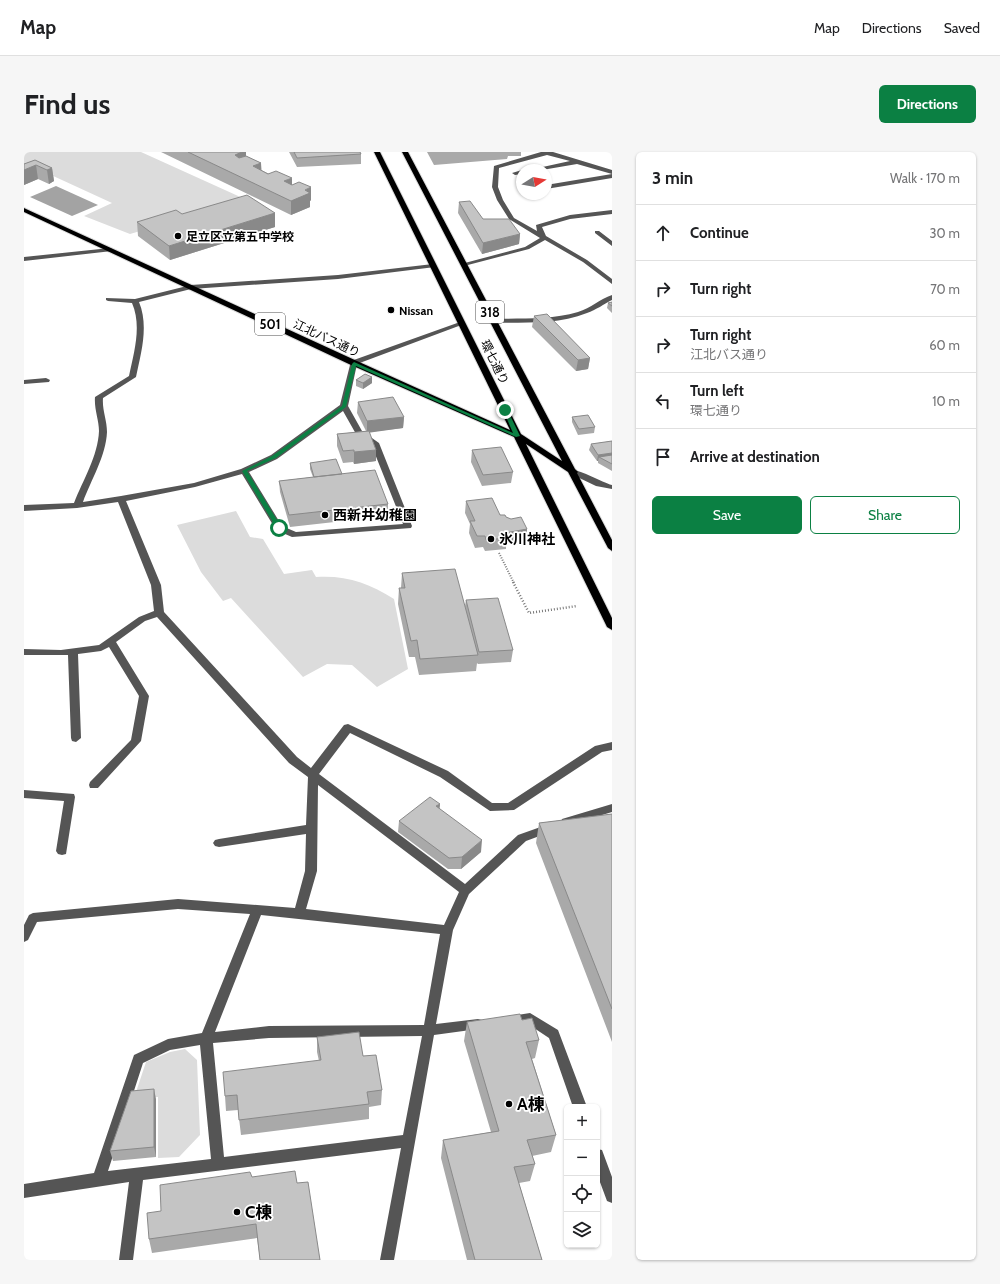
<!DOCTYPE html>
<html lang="en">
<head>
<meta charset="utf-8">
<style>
  body { margin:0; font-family:Cabin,"Noto Sans JP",sans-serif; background:#f6f6f6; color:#202124 }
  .controls { position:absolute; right:12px; bottom:12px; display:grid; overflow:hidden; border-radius:6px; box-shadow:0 1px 3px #0004 }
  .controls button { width:36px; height:36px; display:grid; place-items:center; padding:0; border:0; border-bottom:1px solid #e0e0e0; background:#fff; color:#202124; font:20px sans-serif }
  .compass { position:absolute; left:492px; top:12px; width:36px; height:36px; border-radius:50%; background:#fff; box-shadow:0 1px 3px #0004; rotate:79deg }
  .stop { position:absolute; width:12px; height:12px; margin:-9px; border:3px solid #0b8043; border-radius:50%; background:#fff }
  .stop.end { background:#0b8043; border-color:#fff; box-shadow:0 1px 4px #0008 }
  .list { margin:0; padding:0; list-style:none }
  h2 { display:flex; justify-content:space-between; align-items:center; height:52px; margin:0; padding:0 16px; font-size:17px }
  h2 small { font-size:13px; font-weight:400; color:#757577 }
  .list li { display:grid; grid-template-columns:26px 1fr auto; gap:12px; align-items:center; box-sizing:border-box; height:56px; padding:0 16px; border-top:1px solid #e0e0e0 }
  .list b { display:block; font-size:15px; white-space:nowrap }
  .list p { margin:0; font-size:13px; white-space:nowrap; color:#757577 }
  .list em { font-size:13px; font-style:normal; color:#757577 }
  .actions { display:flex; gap:8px; padding:12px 16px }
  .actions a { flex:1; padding:9px 0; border:1px solid #0b8043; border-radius:6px; text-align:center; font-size:14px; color:#0b8043 }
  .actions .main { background:#0b8043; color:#fff }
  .icon { flex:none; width:22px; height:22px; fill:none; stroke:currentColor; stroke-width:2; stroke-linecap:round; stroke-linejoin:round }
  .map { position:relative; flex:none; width:588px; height:1108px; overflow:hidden; border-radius:6px }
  header { display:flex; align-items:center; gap:24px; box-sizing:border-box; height:56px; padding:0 20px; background:#fff; border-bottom:1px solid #e0e0e0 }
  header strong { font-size:19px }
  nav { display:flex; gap:22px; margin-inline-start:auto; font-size:14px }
  .intro { display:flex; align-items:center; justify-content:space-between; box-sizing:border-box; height:96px; padding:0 24px }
  h1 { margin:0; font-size:28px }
  .button { padding:10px 18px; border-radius:6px; background:#0b8043; color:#fff; font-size:14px; font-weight:700 }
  main { display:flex; gap:24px; padding:0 24px }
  aside { flex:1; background:#fff; border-radius:6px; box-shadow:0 1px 3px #0004 }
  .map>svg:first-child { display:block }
  .green { fill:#dcdcdc }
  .water { fill:#a3a3a3 }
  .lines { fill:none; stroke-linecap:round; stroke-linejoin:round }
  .major-casing { stroke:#dbdbdb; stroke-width:2 }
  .path-far1 { stroke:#777; stroke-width:2; stroke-dasharray:1 1.5; stroke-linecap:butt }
  .path { stroke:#777; stroke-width:2.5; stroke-dasharray:1 2; stroke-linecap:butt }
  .minor { fill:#555; fill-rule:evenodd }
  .major { fill:#000; fill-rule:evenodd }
  .wall { fill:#a9a9a9 }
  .shaded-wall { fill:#898989 }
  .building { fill:#c4c4c4; stroke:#898989 }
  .route { fill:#0b8043 }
  .poi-dot { fill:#000; stroke:#fff; stroke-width:1.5 }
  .labels { text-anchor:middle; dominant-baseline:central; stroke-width:3.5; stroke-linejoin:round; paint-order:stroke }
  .far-poi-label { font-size:12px; font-weight:bold; fill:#000; stroke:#fff; text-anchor:start }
  .far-street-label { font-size:12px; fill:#000; stroke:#fff }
  .shield { fill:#fff; stroke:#4c4c4c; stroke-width:1 }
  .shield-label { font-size:13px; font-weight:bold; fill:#000 }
  .poi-label { font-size:14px; font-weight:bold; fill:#000; stroke:#fff; text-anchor:start }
  .near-poi-label { font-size:17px; font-weight:bold; fill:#000; stroke:#fff; text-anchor:start }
</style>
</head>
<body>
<header>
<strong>Map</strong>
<nav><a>Map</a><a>Directions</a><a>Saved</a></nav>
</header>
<div class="intro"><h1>Find us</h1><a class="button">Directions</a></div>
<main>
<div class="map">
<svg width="588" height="1108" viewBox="0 0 588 1108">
  <rect width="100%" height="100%" fill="#fff"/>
  <path class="green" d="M0 0H117L223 48 106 82 60 64 88 51 14 17 0 21Z
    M212 359 226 385 239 387 260 422 288 418 292 425C322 423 345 431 370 447L384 517 353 535 328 513 303 512 279 525 207 446 199 449 177 420 153 373Z
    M161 897 173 908 176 983 155 1005 134 1006V945L110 946 122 910 146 900Z"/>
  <path class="water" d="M32 34 74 53 48 64 6 45Z"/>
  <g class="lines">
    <g class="major-casing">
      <path id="major" d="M350 0H356L497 282 538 309 378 0H384L551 317 554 320 553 321 588 388V399L584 396 544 320 502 292 588 466V478L583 475 490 285 327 213 0 60V56L2 57 333 209 486 278Z"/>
    </g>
    <path class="path-far1" d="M475 401 490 431"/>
    <path class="path" d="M489 430 505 461 553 454"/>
    <path class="minor" d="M517 0H529L588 18V22L553 12 518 18H505L546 9 523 3 475 16 474 35 479 48 490 66 513 79 512 73 546 63 588 58V62L546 67 518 75 522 84 563 108 588 127V132L559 110 521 88 505 97 440 114 437 112 501 95 516 86 485 67 473 48 468 35 470 14Z
      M498 18V22L491 23 488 21Z
      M588 22V26L522 37V33Z
      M571 79H575L588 89V94L571 81Z
      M86 96 88 97V99L0 109V105Z
      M409 112 411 113V115L314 127 167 137 115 150C125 174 117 201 112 225L79 246C78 258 83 268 83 280 82 304 67 328 59 350L97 344 170 331 217 317 247 303 316 253 327 209 436 170H440V172L333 212 324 254 338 279 355 291 388 374 387 376 268 385 252 378 218 322 171 335 102 349 137 433 140 460 273 605 287 616 320 573 324 572 424 619 468 651H484L571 594 588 590V598L578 600 490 658 466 659 416 625 326 581 295 622 441 732 494 683 525 672 529 673 530 676 529 679 502 689 445 742 429 778 412 872 454 867 458 868 460 872 458 876 454 877 410 883 370 1108H356L377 996 119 1028 109 1108H95L105 1030 0 1046V1032L70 1021 110 903 144 887 178 881 226 762 154 757 13 770 4 788 0 790V773L5 763 9 761 154 747 271 756 281 719 282 682 195 695 191 694 189 691 191 688 195 687 282 673 284 625 265 611 133 465 121 469 92 490 125 544 117 589 74 636H66L65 633 66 630 107 588 115 544 85 495 77 499 54 502 57 586 52 590 48 589 47 586 44 503H0V497L37 498 75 493 115 465 130 459 127 433 94 350 53 356 0 359V353L50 351C59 328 74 304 75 279 75 268 70 257 71 245L105 224C110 200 118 174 108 151L84 149 82 148V146L111 147 167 133 314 123ZM319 259 332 282 347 292 379 372 272 380 258 374 225 320 253 307ZM294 633 435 740 420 773 282 757 293 719ZM237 763 416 782 400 873 245 874 191 880ZM398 884 379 983 200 1005 189 891 245 886ZM176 893 187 1007 84 1019 119 911 146 898Z
      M588 143V148C580 152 572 158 563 161 534 173 501 170 470 171L466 169 470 167C498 166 527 168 554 160 567 156 576 147 588 143Z
      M22 226 26 228 25 230 0 232V228Z
      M547 318C556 317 577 330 588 333V337L572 334 547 322Z
      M0 638 50 642 51 645 42 702 38 703 34 702 32 699 40 649 0 646Z
      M588 652V660L542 674 538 673 537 670 538 667Z
      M506 861 534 878 563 955H549L525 886 504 872 484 874 480 873 478 869 480 865Z
      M573 997 578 998 588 1025V1051L583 1049 573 1022Z"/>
    <use href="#major" class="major"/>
  </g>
  <path class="wall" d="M137 0H222V4L237 11V18L268 33 287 48 286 49V55L267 63Z
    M265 0H336L337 2V12L273 15Z
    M403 0H497V4H484L483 7 410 13Z
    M11 8 28 16 30 29 25 32 14 27 0 33V12Z
    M435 50 459 67 496 82 495 92 458 102 434 61Z
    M251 61V75L146 108 114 84 113 70 158 62Z
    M588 150V161L583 156 584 151Z
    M510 164 566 206 564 217 552 219 508 175Z
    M348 225V231L339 237 332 234V228Z
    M334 250 380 265 379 276 345 280 352 309 330 312 329 310 319 311 313 294V282L342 279 333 261Z
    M548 265 571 275 570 281 554 283 548 270Z
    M588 289V319L574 311V309H573L565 298 567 292Z
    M448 298 489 320 487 331 458 334 447 310Z
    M286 311 318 322 364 352V364L266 375 256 340 255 329 289 325 286 317Z
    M442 349 482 365 503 377 502 389 482 392V397L461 399 459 395 451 396 445 381 446 372 441 361Z
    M378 421 441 454 442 448 489 498 487 510 454 512 453 511 452 519 395 523 391 505H385L374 452 375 436H377Z
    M416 652 415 656 457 700 437 717H424L374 680 375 669Z
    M588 662V890L512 691 515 671Z
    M498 868 515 888 511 906 508 907 532 983 527 1000 508 1004 511 1012 506 1029 495 1031 518 1108H443L417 1006 419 988 467 980 440 889 443 870Z
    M293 885 358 938 357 953 345 955V967L217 983 214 958 202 959 201 944 295 909 293 900Z
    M132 947V1005L89 1009 86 999Z
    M228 1025 273 1031 296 1108H236L233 1086 128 1101 125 1087 137 1059Z"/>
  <path class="shaded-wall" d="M218 0H222V12L211 3Z
    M237 11 238 25 229 14Z
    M12 13 14 27 0 33V18Z
    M28 16 30 29 25 32 23 18Z
    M268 26V39L260 29Z
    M287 35V48L286 49V55L267 63V49L281 38Z
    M251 61V75L146 108 145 94Z
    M496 82 495 92 458 102 459 91Z
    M566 206 564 217 552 219 554 208Z
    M348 225V231L339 237V231Z
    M380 265 379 276 343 281V269Z
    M352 298V309L330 312V300Z
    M588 301V307L575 305 574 309H573L574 303Z
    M503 377 502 389 482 392 483 386 481 381Z
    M416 652 415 663 412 654Z
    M458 688 457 700 437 717 438 705Z
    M130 937 132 947V1005L130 995Z"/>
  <path class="building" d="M164 0H218L211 3 215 6 222 4 237 11 229 14 244 22 252 19 268 26 260 29 268 33 275 30 287 35 281 38 286 41 267 49Z
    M270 0H336L337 2 273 6Z
    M11 8 28 16 23 18 12 13 0 18V12Z
    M223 43 251 61 145 94 113 70 152 58 158 62Z
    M446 49 459 67H485L496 82 459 91 435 50Z
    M588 150V154L584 151Z
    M523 162 566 206 554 208 510 164Z
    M341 222 348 225 339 231 332 228Z
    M369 245 380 265 343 269 334 250Z
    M564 263 571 275 555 277 548 265Z
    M345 279 352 298 330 300V298L319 299 313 282Z
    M588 289V301L574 303 567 292Z
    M477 295 489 320 459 323 448 298Z
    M588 303V312L575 305Z
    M312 307 318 322 290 325 286 311Z
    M351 318 364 352 265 363 255 329Z
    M468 346 476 363H481L482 365 487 367 497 365 503 377 481 381 483 386 462 388 461 384H453L446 369H451L442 349Z
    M431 417 454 503 396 507 393 488 387 489 375 436H381L378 421Z
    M474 446 489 498 455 500 442 448Z
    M406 645 416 652 412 654 458 688 438 705 425 706 375 669Z
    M588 662V857L515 671Z
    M496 862 498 868 508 866 515 888 502 890 532 983 503 988 511 1012 490 1015 518 1108H451L419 988 475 979 443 870Z
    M335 880 339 904 352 903 358 938 343 940 345 952 215 968 213 943 201 944 199 920 297 908 293 885Z
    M130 937V995L86 999 107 939Z
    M271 1019 273 1031 284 1030 296 1108H236L232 1072 125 1087 123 1061 137 1059 136 1033 226 1020 228 1025Z"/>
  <path class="route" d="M330 210 489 281 479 258 483 257 496 284 492 285 332 214 322 255 252 306 223 319 258 376 253 377 218 319 248 304 318 254 328 212Z"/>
  <g class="poi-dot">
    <circle cx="154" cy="84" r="4"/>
    <circle cx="367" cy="158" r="4"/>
    <circle cx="301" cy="363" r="4"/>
    <circle cx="467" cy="387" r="4"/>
    <circle cx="485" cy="952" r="4"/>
    <circle cx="213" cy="1060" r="4"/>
  </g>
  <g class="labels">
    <g class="far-poi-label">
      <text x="162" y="84">足立区立第五中学校</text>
      <text x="375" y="158">Nissan</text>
    </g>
    <g class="far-street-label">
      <text transform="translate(303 186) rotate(25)">江北バス通り</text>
      <text transform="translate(471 210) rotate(64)">環七通り</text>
    </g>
    <g class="shield">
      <rect x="452" y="149" width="28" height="22" rx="3"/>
      <rect x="231" y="161" width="30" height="22" rx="3"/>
    </g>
    <g class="shield-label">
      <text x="466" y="160">318</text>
      <text x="246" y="172">501</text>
    </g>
    <g class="poi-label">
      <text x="309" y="363">西新井幼稚園</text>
      <text x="475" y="387">氷川神社</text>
    </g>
    <g class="near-poi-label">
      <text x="493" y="952">A棟</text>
      <text x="221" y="1060">C棟</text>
    </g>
  </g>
</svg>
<div class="controls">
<button>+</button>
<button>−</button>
<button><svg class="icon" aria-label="locate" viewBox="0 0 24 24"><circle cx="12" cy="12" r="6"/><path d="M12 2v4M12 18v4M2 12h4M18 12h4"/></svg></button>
<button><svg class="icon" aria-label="layers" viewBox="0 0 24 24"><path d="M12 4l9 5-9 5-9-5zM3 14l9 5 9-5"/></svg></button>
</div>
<svg class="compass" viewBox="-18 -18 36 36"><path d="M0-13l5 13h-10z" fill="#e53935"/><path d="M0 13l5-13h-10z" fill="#757577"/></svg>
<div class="stop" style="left:255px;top:376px"></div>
<div class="stop end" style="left:481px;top:258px"></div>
</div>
<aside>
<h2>3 min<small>Walk · 170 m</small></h2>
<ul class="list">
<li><svg class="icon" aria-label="ahead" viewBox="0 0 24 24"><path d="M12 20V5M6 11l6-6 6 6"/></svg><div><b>Continue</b></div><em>30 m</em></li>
<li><svg class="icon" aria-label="right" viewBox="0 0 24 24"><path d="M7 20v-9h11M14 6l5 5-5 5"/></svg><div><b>Turn right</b></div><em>70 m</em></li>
<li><svg class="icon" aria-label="right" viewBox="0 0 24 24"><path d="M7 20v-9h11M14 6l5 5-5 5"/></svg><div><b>Turn right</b><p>江北バス通り</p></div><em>60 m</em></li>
<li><svg class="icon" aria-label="left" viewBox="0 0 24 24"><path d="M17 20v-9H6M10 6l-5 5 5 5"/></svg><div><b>Turn left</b><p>環七通り</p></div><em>10 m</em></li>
<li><svg class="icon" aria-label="arrive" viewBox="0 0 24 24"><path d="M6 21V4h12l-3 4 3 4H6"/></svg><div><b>Arrive at destination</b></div></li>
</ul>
<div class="actions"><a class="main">Save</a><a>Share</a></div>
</aside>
</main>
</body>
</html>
